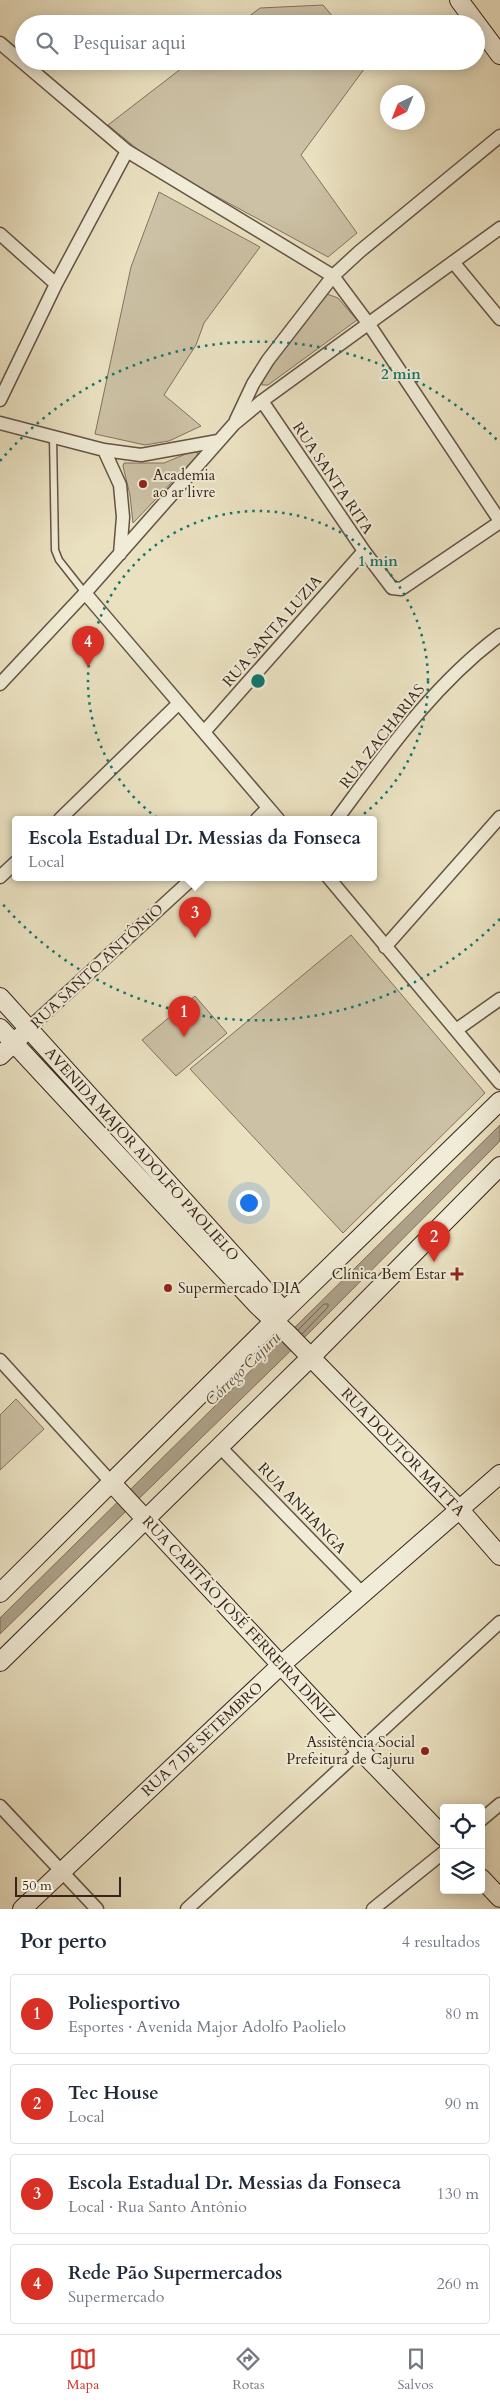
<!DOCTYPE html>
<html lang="pt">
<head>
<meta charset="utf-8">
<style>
  body { margin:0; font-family:Cardo,serif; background:#f2f2f3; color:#1f2937 }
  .controls { position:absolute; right:15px; bottom:15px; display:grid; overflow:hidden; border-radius:5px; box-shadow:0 2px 12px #0003 }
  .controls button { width:45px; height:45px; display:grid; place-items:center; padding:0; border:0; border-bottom:1px solid #e0e1e3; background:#fff; color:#1f2937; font:25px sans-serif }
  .compass { position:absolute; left:380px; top:85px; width:45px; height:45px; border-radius:50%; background:#fff; box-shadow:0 2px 12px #0003; rotate:223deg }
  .scale { position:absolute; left:15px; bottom:12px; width:106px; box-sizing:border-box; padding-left:5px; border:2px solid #37241c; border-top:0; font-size:14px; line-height:18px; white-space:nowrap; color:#37241c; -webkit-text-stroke:4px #f1ecd7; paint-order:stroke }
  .you { position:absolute; left:248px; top:1202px; width:18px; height:18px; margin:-12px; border:4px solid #fff; border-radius:50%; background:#1a73e8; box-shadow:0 0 0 8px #1a73e833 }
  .badge { display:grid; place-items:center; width:32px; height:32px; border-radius:50%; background:#d93025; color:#fff; font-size:16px; font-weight:700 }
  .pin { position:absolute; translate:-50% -41px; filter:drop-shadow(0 1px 2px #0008) }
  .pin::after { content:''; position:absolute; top:26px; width:18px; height:15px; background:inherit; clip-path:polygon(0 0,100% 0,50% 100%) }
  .popup { position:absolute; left:12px; top:816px; width:365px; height:65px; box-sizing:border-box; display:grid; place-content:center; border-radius:5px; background:#fff; filter:drop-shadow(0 1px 4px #0005); font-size:16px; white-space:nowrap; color:#747a83 }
  .popup b { font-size:19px; color:#1f2937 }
  .popup::after { content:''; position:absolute; left:50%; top:100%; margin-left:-10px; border:10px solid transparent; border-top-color:#fff }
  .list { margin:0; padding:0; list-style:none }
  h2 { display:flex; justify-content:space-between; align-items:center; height:65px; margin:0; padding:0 20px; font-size:21px }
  h2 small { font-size:16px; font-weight:400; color:#747a83 }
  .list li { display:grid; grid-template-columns:32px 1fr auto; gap:15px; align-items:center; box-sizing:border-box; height:80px; margin:0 10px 10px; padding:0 10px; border:1px solid #e0e1e3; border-radius:5px }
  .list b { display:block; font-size:19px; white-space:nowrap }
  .list p { margin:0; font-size:16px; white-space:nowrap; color:#747a83 }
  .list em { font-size:16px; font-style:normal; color:#747a83 }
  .icon { flex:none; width:28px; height:28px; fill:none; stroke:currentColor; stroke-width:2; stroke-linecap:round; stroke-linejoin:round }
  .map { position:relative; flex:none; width:500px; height:1909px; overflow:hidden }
  .search { position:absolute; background:#fff; box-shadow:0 2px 12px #0003; left:15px; right:15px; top:15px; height:55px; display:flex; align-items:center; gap:12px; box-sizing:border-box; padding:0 18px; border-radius:28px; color:#747a83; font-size:19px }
  .sheet { height:425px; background:#fff }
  nav { display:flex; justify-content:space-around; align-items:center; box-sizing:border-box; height:70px; border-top:1px solid #e0e1e3; background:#fff; font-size:14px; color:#747a83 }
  nav a { display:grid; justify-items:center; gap:2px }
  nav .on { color:#d93025 }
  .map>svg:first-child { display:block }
  .green { fill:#ccc1a5; stroke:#827260 }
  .water { fill:#ada189; stroke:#7e6f5d }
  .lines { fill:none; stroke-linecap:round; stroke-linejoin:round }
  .shore { stroke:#726252; stroke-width:1 }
  .lane-casing { stroke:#645345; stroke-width:9 }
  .street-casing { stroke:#645345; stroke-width:15 }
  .secondary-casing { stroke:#37241c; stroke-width:20 }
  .lane { stroke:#f1ecd7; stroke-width:6 }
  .street { stroke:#f1ecd7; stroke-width:12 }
  .secondary { stroke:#f1ecd7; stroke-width:18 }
  .ring { fill:none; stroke:#0f766e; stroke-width:2.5; stroke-dasharray:2.5 5 }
  .poi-dot { fill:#8f2418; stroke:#f1ecd7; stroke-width:2 }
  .labels { text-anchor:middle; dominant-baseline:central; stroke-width:4; stroke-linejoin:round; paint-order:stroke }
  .poi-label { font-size:15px; fill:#37241c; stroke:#f1ecd7; text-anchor:start }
  .street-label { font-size:15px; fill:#37241c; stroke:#f1ecd7 }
  .water-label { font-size:16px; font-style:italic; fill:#605042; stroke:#f1ecd7 }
  .centre { fill:#0f766e; stroke:#f1ecd7; stroke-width:2.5 }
  .ring-label { font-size:15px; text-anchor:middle; font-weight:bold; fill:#0f766e; stroke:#f1ecd7; stroke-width:4; stroke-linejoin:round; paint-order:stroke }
</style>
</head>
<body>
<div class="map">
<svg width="500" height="1909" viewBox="0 0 500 1909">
  <rect width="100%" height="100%" fill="#eae1c1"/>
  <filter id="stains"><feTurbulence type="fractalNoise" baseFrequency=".004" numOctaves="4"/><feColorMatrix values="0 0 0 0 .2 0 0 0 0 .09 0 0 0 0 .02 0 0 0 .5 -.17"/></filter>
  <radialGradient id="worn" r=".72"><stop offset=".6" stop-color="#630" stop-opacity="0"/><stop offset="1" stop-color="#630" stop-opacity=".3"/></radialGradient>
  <path class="green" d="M323 5 339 24H239L260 8Z
    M191 61H370L301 155 357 233 328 257 153 162 108 125Z
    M159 192 260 247 204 323 196 345 164 395 201 426 169 441 145 445 95 434 131 267Z
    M327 294 338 298 357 320 268 385H262V379L323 295Z
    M193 451 198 453 197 456 133 523 130 495 123 466 124 463H164Z
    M351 935 485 1093 343 1233 190 1069Z
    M195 996 227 1033 176 1076 142 1040Z
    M32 1047H33L262 1297 30 1049Z
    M16 1399 44 1429 0 1470V1415Z"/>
  <path class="water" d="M500 1125V1141L313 1329 0 1634V1618Z"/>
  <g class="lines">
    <path class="shore" d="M298 1330 324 1304H328V1307L302 1334"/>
    <g class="lane-casing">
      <path id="lane" d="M53 437 55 550 59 560 85 593"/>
    </g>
    <g class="street-casing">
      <path id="street" d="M0 43 127 151 333 276 368 323 500 521
        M0 234 56 284 0 400
        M453 262 500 319
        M56 284 127 151
        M262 401 364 551 392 588 401 589 500 522
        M236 420 253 384 268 360 333 276 359 252 500 136
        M0 423 104 450 141 455 218 441
        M104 450 120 485 123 517 120 554
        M85 593 278 819
        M0 684 85 593 234 424 262 401 500 228
        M204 732 364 551
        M60 819 178 704
        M257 819 268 808
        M337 819C386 753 433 685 500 635
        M0 877 16 862
        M328 877 500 1083
        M385 947 500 817
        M28 1029 194 877
        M456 1030 500 999
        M0 1360 111 1482
        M219 1446 362 1593
        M0 1806 97 1909
        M481 1820 500 1804
        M187 1909 500 1622
        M373 1909 444 1852"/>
    </g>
    <g class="secondary-casing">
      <path id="secondary" d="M459 0 500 55
        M0 997 284 1311
        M0 1028 257 1305 287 1333 460 1510 500 1556
        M0 1056 21 1036
        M111 1482 359 1749 444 1837
        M0 1593 275 1320 500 1101
        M0 1662 311 1357 500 1166
        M481 1878 500 1898
        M22 1909 281 1665 500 1474"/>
    </g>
    <use href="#lane" class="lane"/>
    <use href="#street" class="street"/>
    <use href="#secondary" class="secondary"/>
  </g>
  <g class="ring">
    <circle cx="258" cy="681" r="170"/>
    <path d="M500 919A339 339 0 0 1 0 901M0 461A339 339 0 0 1 500 443"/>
  </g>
  <g class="poi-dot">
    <circle cx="143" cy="484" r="5"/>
    <path d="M454.5 1266.5h5v5h5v5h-5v5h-5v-5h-5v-5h5z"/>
    <circle cx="168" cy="1288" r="5"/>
    <circle cx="425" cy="1751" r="5"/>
  </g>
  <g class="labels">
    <g class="poi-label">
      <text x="153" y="475">Academia<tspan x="153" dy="17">ao ar livre</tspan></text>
      <text x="446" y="1274" text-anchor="end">Clínica Bem Estar</text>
      <text x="178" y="1288">Supermercado DIA</text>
      <text x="415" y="1742" text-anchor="end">Assistência Social<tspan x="415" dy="17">Prefeitura de Cajuru</tspan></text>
    </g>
    <g class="street-label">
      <text transform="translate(333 478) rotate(56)">RUA SANTA RITA</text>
      <text transform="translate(272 631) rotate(-49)">RUA SANTA LUZIA</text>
      <text transform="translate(382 736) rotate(-52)">RUA ZACHARIAS</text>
      <text transform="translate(97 966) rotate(-43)">RUA SANTO ANTÔNIO</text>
      <text transform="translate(142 1154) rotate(48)">AVENIDA MAJOR ADOLFO PAOLIELO</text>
      <text transform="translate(403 1452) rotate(46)">RUA DOUTOR MATTA</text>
      <text transform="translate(302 1508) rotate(46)">RUA ANHANGA</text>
      <text transform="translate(239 1619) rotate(47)">RUA CAPITÃO JOSÉ FERREIRA DINIZ</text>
      <text transform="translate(202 1739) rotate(-43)">RUA 7 DE SETEMBRO</text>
    </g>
    <g class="water-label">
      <text transform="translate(243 1369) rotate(-44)">Córrego Cajuru</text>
    </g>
  </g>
  <circle cx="258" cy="681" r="8" class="centre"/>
  <g class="ring-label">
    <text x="401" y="379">2 min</text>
    <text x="378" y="566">1 min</text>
  </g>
  <rect width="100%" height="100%" filter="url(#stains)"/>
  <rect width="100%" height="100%" fill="url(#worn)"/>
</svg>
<div class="controls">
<button><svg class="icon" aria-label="locate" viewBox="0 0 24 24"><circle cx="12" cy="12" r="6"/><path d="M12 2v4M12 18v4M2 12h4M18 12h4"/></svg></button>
<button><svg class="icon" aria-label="layers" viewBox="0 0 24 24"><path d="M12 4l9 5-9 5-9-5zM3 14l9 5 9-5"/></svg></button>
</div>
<svg class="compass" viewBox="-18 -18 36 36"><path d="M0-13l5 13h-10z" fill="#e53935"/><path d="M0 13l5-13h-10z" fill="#747a83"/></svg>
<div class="scale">50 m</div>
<div class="you"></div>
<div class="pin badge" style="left:184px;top:1037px">1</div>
<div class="pin badge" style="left:434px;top:1262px">2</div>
<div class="pin badge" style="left:195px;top:938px">3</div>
<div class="popup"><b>Escola Estadual Dr. Messias da Fonseca</b>Local</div>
<div class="pin badge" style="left:88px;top:667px">4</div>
<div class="search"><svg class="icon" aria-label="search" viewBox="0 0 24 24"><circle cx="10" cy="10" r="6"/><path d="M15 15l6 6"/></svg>Pesquisar aqui</div>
</div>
<section class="sheet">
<h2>Por perto<small>4 resultados</small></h2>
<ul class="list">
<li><span class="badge">1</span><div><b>Poliesportivo</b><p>Esportes · Avenida Major Adolfo Paolielo</p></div><em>80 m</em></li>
<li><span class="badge">2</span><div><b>Tec House</b><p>Local</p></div><em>90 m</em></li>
<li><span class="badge">3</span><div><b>Escola Estadual Dr. Messias da Fonseca</b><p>Local · Rua Santo Antônio</p></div><em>130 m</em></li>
<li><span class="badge">4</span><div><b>Rede Pão Supermercados</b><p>Supermercado</p></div><em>260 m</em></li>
</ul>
</section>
<nav>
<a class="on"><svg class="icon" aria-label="map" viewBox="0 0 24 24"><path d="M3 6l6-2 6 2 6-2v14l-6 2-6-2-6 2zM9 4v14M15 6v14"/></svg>Mapa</a>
<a><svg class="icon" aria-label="directions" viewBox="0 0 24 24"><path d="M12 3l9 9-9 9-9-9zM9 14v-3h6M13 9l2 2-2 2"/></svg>Rotas</a>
<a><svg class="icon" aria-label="saved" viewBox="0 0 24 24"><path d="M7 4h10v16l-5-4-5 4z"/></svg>Salvos</a>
</nav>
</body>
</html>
